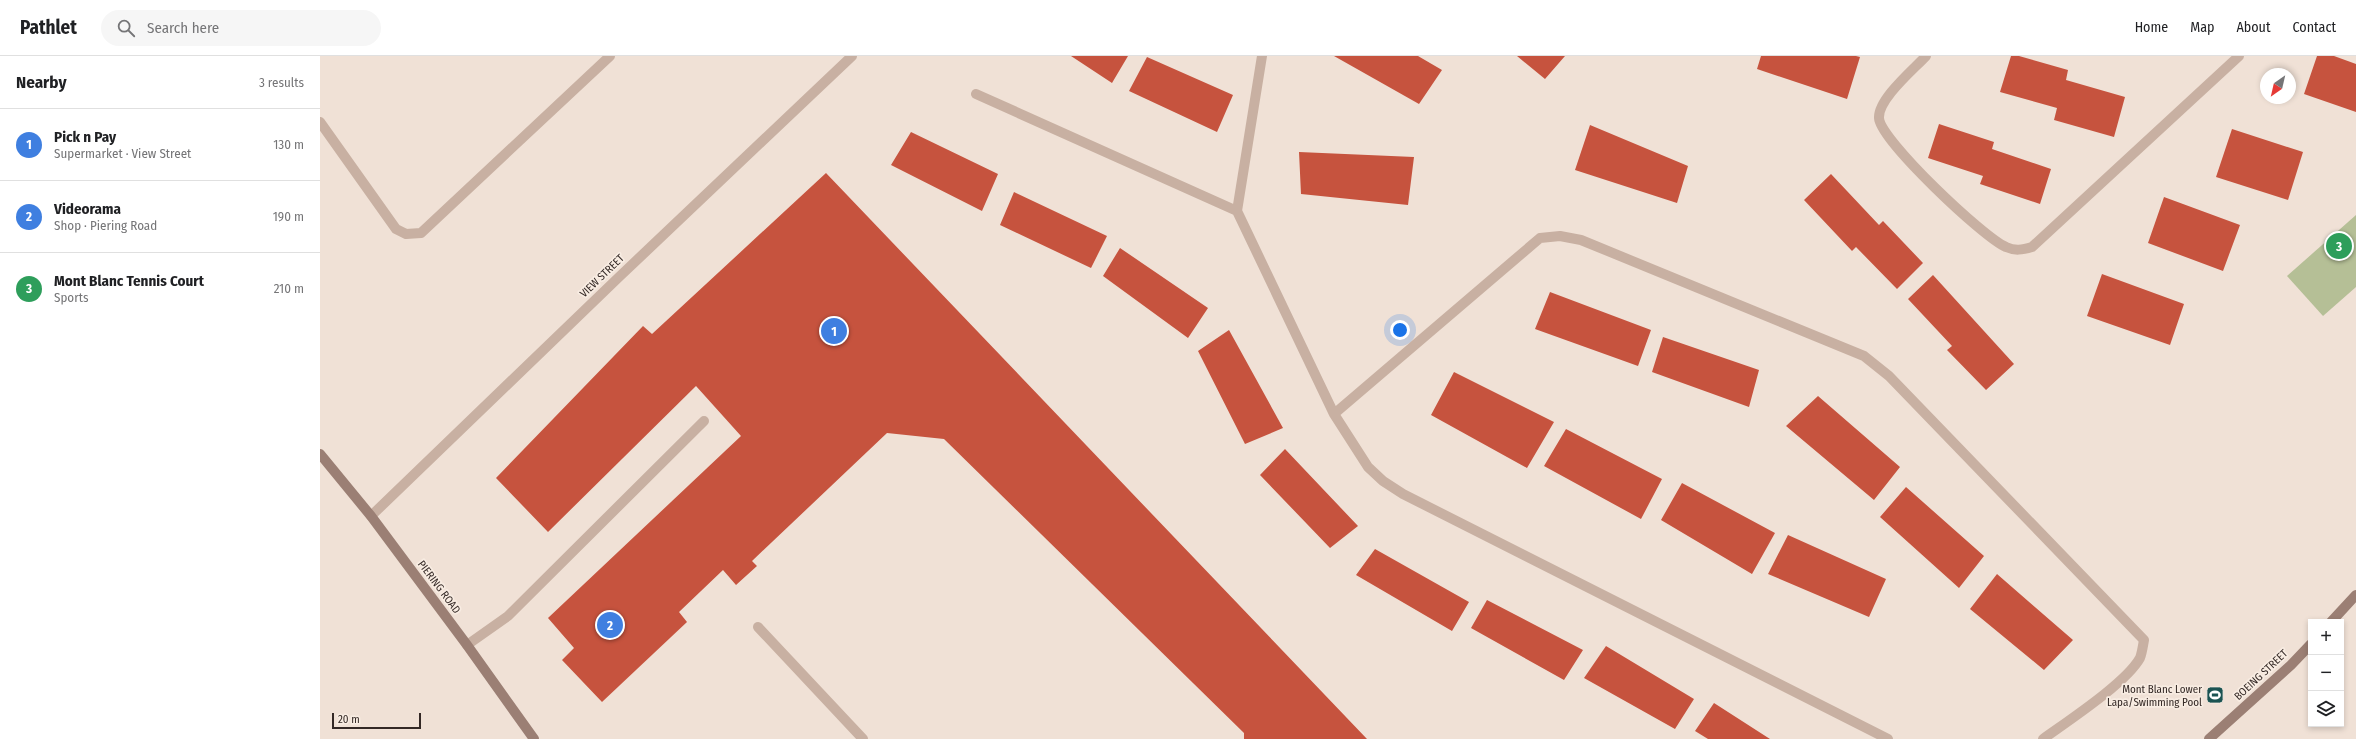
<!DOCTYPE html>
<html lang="en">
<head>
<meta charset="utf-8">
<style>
  body { margin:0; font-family:"Fira Sans Condensed",sans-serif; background:#f6f6f6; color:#202124 }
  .controls { position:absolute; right:12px; bottom:12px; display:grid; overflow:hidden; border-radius:0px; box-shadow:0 2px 6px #0003 }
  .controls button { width:36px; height:36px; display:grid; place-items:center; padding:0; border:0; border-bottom:1px solid #e0e0e0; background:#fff; color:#202124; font:20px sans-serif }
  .compass { position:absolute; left:1940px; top:12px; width:36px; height:36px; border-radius:50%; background:#fff; box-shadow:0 2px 6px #0003; rotate:214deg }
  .scale { position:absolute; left:12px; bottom:10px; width:89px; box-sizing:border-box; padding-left:4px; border:2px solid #332825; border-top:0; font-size:11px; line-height:14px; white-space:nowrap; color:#332825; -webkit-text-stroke:3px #f8ece2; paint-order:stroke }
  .you { position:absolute; left:1080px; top:274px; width:14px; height:14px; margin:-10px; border:3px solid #fff; border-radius:50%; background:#1a73e8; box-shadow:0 0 0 6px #1a73e833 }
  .badge { display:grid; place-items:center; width:26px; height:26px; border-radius:50%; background:#1b5352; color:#fff; font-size:13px; font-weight:700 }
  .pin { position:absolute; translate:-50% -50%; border:2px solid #fff; box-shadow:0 1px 4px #0006 }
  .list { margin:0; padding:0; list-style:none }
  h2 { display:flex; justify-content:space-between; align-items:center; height:52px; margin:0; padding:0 16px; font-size:17px }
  h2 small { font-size:13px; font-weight:400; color:#757577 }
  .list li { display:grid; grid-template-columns:26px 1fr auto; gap:12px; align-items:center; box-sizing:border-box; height:72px; padding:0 16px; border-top:1px solid #e0e0e0 }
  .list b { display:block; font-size:15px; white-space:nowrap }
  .list p { margin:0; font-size:13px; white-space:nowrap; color:#757577 }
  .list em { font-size:13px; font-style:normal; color:#757577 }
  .icon { flex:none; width:22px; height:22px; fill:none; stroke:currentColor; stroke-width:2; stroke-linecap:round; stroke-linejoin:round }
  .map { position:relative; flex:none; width:2036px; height:683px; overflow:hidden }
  header { display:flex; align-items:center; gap:24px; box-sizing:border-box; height:56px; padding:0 20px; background:#fff; border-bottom:1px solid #e0e0e0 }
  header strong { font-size:19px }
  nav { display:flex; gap:22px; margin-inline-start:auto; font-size:14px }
  .search { width:280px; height:36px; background:#f6f6f6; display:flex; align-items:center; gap:10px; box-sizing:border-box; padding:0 14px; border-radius:22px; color:#757577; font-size:15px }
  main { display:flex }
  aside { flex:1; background:#fff }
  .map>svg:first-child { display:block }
  .green { fill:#b5bf96 }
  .building { fill:#c6533e }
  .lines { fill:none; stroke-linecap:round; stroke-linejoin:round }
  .lane { stroke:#c8b0a2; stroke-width:10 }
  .street { stroke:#c8b0a2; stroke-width:10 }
  .secondary { stroke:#9b7f74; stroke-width:10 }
  .labels { text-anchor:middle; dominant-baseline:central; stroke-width:3.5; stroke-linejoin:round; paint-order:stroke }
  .street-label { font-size:11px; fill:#332825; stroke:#f8ece2 }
  .poi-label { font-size:11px; fill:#332825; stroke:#f8ece2; text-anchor:end }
</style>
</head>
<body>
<header>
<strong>Pathlet</strong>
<div class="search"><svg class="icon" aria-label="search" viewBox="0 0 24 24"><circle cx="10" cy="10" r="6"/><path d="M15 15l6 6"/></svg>Search here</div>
<nav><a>Home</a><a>Map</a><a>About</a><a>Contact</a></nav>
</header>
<main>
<aside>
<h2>Nearby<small>3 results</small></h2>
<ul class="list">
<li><span class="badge" style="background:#3f7fe0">1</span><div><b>Pick n Pay</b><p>Supermarket · View Street</p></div><em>130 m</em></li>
<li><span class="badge" style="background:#3f7fe0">2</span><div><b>Videorama</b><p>Shop · Piering Road</p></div><em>190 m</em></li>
<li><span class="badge" style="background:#2e9e5b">3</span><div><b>Mont Blanc Tennis Court</b><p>Sports</p></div><em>210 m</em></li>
</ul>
</aside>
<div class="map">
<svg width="2036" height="683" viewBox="0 0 2036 683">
  <rect width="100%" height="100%" fill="#f0e1d6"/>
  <path class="green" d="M2036 159V231L2003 260 1967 220Z"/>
  <path class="building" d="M751 0H808L792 27Z
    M1014 0H1098L1122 14 1099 48Z
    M1197 0H1245L1225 23Z
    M1441 0H1536L1540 1 1527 43 1437 13Z
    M1691 0H1699L1748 14 1746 24 1805 41 1794 81 1734 64 1737 52 1680 36Z
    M1997 0H2014L2036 8V56L1984 38Z
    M827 1 913 39 897 76 809 35Z
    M1619 68 1674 86 1672 93 1731 113 1720 148 1660 128 1663 120 1608 102Z
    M1270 69 1368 110 1357 147 1255 114Z
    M1912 73 1983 96 1968 144 1896 121Z
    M591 76 678 118 662 155 571 109Z
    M979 96 1094 101 1088 149 981 138Z
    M506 117 1047 683H924V677L624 383 567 377 432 505 437 510 416 529 403 514 359 556 367 566 282 646 242 604 254 592 228 562 421 380 376 330 228 476 176 422 323 270 332 278Z
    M1511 118 1559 169 1563 165 1603 207 1577 233 1536 191 1532 195 1484 144Z
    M694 136 787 180 771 212 680 169Z
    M1844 141 1920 169 1903 215 1828 187Z
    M800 192 888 252 868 282 783 220Z
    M1782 218 1864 248 1850 289 1767 260Z
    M1613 219 1694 308 1666 334 1627 294 1632 290 1588 243Z
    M1230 236 1331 274 1318 310 1215 273Z
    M909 274 963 372 925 388 878 295Z
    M1343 281 1439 314 1429 351 1332 316Z
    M1134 316 1234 366 1207 412 1111 359Z
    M1498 340 1580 411 1554 444 1466 370Z
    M1246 373 1342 423 1321 463 1224 410Z
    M965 393 1038 470 1010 492 940 419Z
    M1362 427 1455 477 1432 518 1341 464Z
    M1586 431 1664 500 1639 532 1560 461Z
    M1468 479 1566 523 1549 561 1448 518Z
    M1055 493 1149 546 1132 575 1036 519Z
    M1677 518 1753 584 1724 614 1650 553Z
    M1167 544 1263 594 1244 624 1151 572Z
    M1286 590 1374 643 1355 673 1264 622Z
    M1394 647 1450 683H1388L1375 675Z"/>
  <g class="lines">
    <path class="lane" d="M438 571 543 683
      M147 589 188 560 384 365"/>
    <path class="street" d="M942 0 917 155 1014 358 1048 411 1063 425 1083 438 1568 683
      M1606 0C1593 14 1558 43 1559 62 1560 84 1664 182 1686 191 1695 195 1702 194 1712 191L1919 0
      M656 38 917 155
      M0 66 76 173 86 178 101 177 290 0
      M1014 358 1220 182 1240 180 1261 184 1544 300 1569 320 1824 584C1823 589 1822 597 1820 602 1806 627 1748 665 1723 683
      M51 460 299 221 532 0"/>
    <path class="secondary" d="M0 398 51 460 147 589 214 683
      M2011 566 2036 539
      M1889 683 1971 609 1991 588"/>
  </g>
  <defs>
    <g id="stadium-square" transform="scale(0.9)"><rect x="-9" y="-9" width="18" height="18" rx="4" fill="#1b5352" stroke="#f8ece2"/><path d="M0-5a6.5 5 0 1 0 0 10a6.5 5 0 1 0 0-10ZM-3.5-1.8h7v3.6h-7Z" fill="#fff"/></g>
  </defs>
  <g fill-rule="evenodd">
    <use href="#stadium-square" x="1895" y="639"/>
  </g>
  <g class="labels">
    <g class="street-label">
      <text transform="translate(282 220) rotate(-44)">VIEW STREET</text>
      <text transform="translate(119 531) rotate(53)">PIERING ROAD</text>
      <text transform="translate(1941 619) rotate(-43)">BOEING STREET</text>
    </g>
    <g class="poi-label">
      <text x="1882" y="633">Mont Blanc Lower<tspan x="1882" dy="13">Lapa/Swimming Pool</tspan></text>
    </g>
  </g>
</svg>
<div class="controls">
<button>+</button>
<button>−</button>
<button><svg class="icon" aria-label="layers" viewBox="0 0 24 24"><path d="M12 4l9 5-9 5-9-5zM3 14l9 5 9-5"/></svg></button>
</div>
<svg class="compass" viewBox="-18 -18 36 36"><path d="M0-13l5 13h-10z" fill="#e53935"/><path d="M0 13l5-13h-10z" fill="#757577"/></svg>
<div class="scale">20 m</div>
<div class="you"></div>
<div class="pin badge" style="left:514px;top:275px;background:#3f7fe0">1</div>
<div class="pin badge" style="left:290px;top:569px;background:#3f7fe0">2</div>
<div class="pin badge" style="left:2019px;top:190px;background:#2e9e5b">3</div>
</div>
</main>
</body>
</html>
